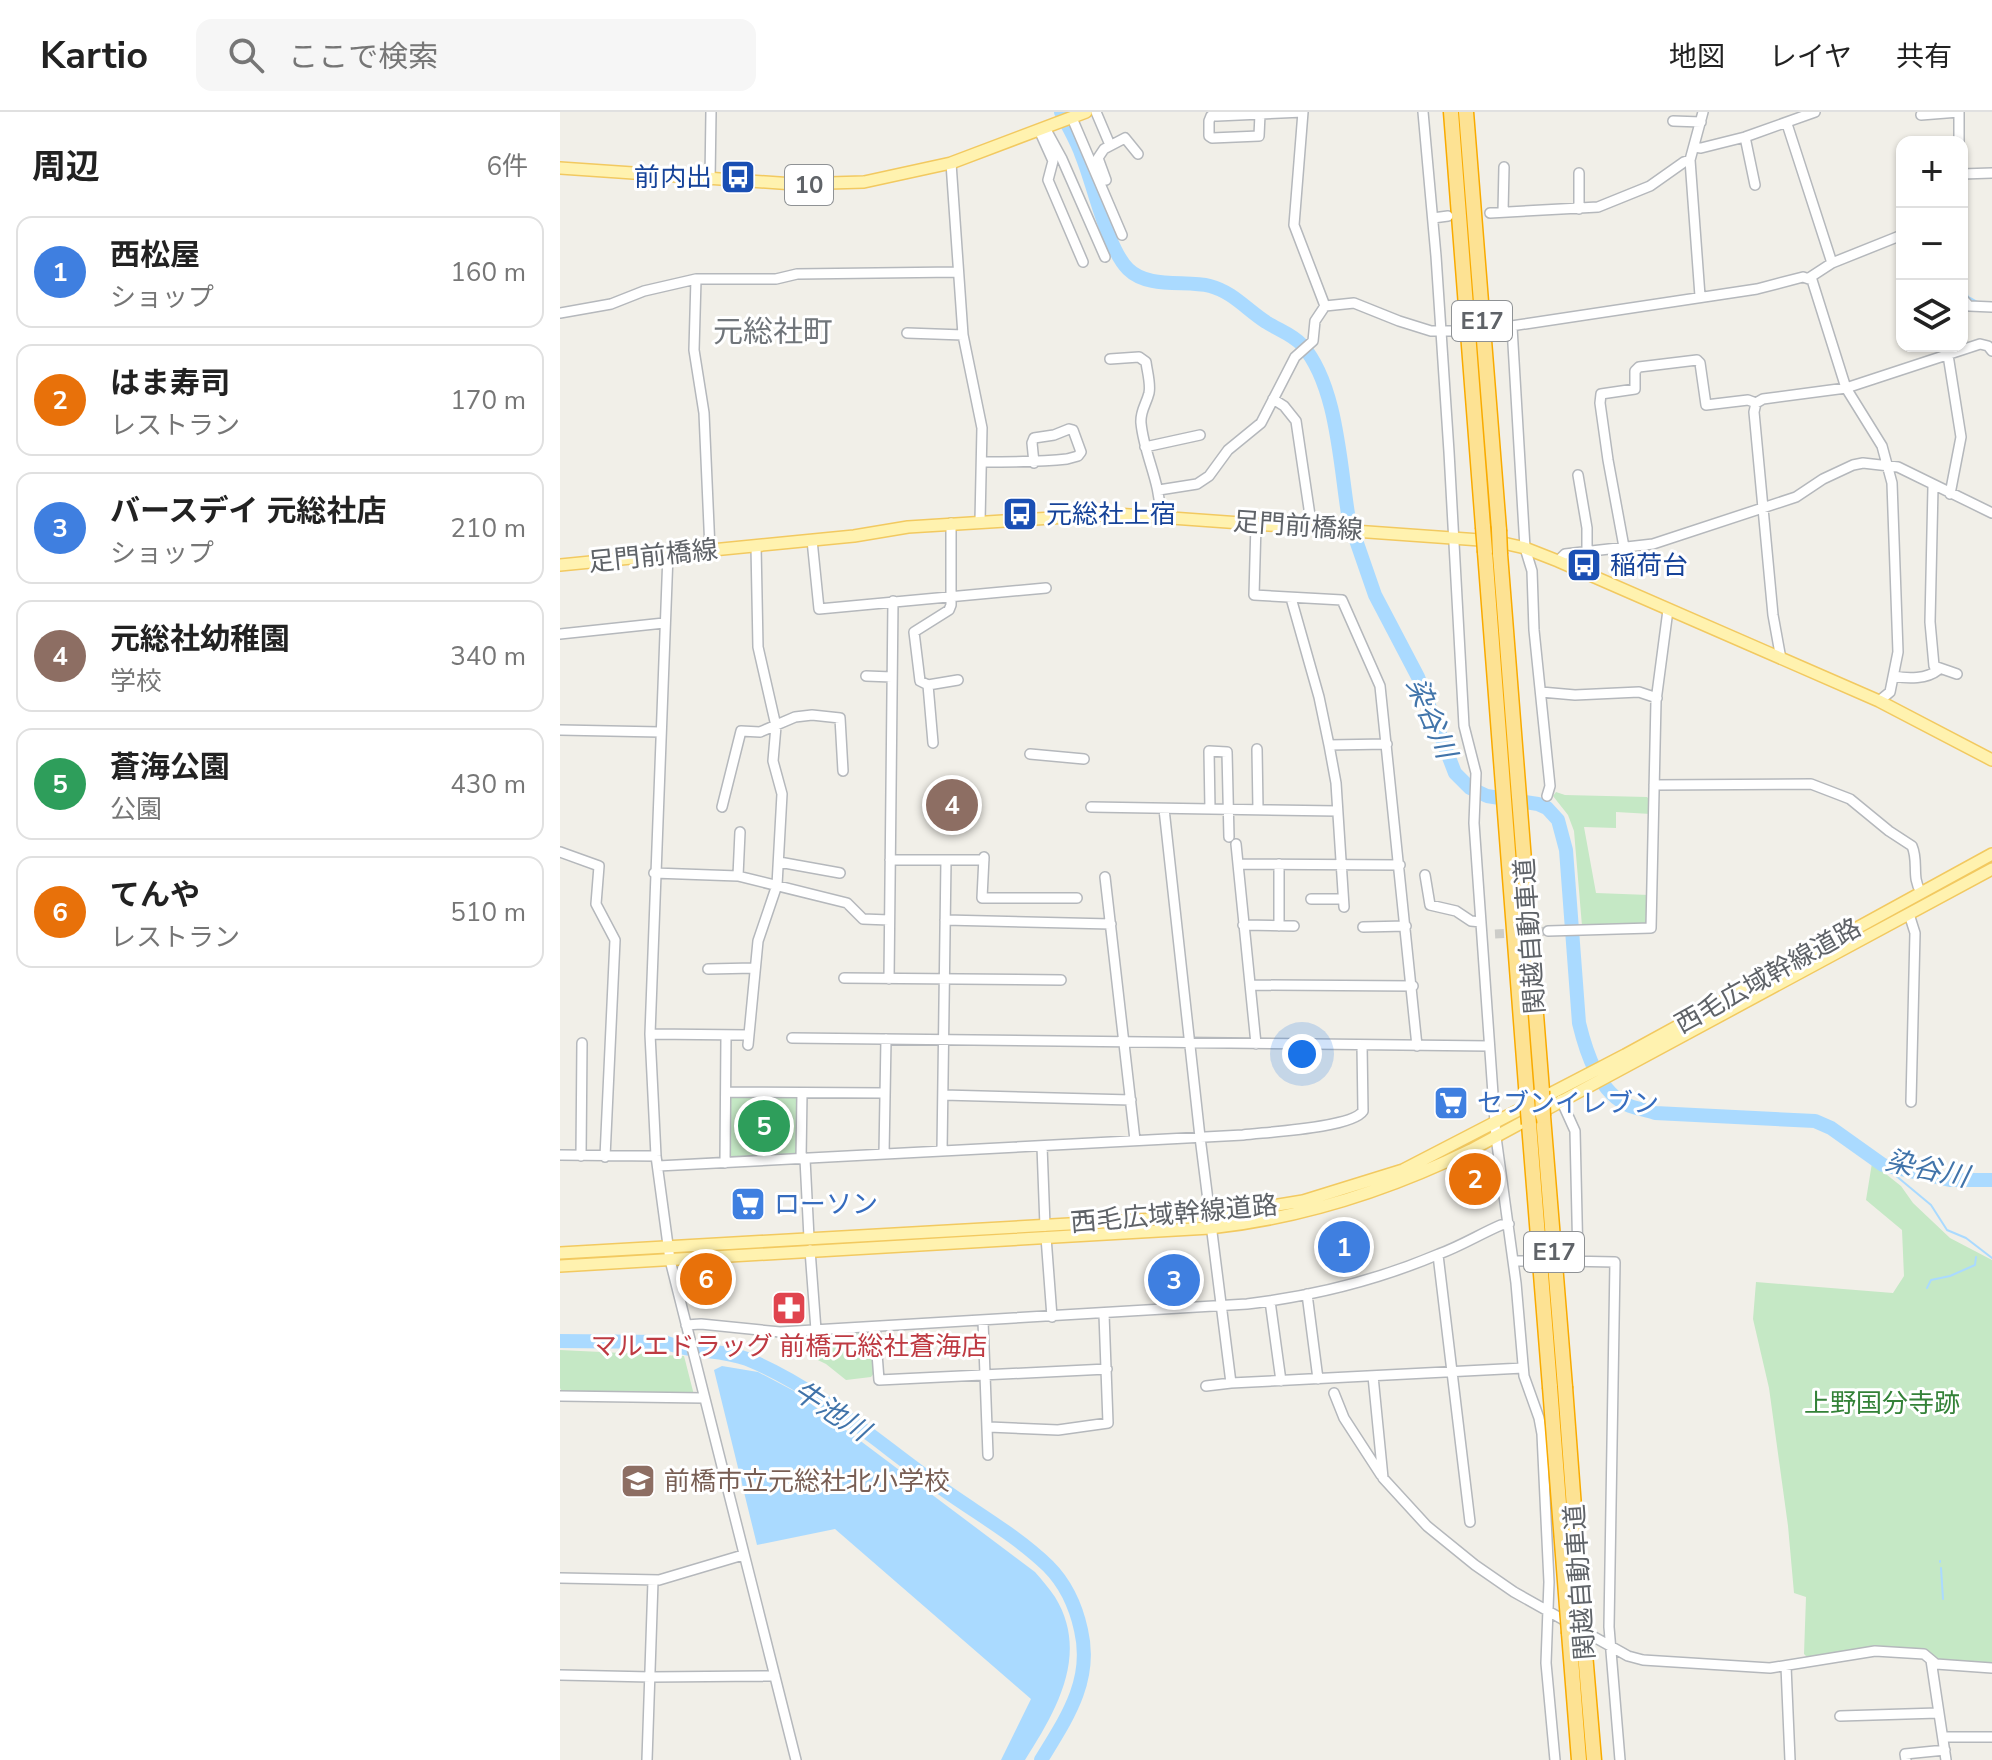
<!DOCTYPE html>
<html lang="ja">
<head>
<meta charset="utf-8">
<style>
  body { margin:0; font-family:"Nunito Sans","Noto Sans JP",sans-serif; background:#f6f6f6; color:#222 }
  .controls { position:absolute; right:24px; top:24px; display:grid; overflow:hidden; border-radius:16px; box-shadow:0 2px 6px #0004 }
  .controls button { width:72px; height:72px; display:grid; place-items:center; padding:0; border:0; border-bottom:2px solid #e0e0e0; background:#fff; color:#222; font:40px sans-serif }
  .you { position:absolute; left:742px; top:942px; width:28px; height:28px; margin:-20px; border:6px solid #fff; border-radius:50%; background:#1a73e8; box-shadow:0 0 0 12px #1a73e833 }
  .badge { display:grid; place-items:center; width:52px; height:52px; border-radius:50%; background:#ea4335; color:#fff; font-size:26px; font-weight:700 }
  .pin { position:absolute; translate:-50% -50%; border:4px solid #fff; box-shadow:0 2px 8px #0006 }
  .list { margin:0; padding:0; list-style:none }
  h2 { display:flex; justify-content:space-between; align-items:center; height:104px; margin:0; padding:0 32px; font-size:34px }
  h2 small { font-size:26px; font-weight:400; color:#767676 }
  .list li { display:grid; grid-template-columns:52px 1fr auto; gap:24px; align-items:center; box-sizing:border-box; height:112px; margin:0 16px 16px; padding:0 16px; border:2px solid #e0e0e0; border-radius:16px }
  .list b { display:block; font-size:30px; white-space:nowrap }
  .list p { margin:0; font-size:26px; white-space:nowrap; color:#767676 }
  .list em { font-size:26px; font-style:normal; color:#767676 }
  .icon { flex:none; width:44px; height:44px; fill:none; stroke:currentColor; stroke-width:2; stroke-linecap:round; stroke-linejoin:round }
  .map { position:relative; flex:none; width:1432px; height:1648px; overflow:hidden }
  header { display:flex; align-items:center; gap:48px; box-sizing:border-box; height:112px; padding:0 40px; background:#fff; border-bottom:2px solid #e0e0e0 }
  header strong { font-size:38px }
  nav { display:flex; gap:44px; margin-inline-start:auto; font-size:28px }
  .search { width:560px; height:72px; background:#f6f6f6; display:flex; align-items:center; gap:20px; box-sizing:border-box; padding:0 28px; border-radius:16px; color:#767676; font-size:30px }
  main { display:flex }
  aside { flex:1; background:#fff }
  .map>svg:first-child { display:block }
  .green { fill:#c5e8c5 }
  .water { fill:#aadaff }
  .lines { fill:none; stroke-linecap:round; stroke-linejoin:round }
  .stream { stroke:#aadaff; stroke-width:2 }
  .river { stroke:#aadaff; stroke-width:14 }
  .minor-tunnel { stroke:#ccccc8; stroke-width:9; stroke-dasharray:9 4.5; stroke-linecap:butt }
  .minor-casing { stroke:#b5b8bc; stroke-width:12 }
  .major-casing { stroke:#f2c960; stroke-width:14 }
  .highway-casing { stroke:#f9ab00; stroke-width:17 }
  .minor { stroke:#fff; stroke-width:9 }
  .major { stroke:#fff2af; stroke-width:11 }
  .highway { stroke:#fde293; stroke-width:14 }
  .highway-bridge-casing { stroke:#f9ab00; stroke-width:17; stroke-linecap:butt }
  .highway-bridge { stroke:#fde293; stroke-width:14 }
  .labels { text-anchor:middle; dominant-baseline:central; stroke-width:6; stroke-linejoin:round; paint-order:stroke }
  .shield { fill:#fff; stroke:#8f9295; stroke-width:2 }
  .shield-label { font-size:24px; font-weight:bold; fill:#5f6368 }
  .transit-label { font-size:26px; fill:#164399; stroke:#fff; text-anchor:start }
  .street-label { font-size:26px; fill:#5f6368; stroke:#fff }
  .shop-label { font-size:26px; fill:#366cbe; stroke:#fff; text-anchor:start }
  .health-label { font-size:26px; fill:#be3a42; stroke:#fff }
  .park-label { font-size:26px; fill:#348238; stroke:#fff }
  .education-label { font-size:26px; fill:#785e54; stroke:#fff; text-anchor:start }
  .water-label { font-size:28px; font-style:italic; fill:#4174aa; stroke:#fff }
  .quarter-label { font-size:30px; fill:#70757a; stroke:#fff }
</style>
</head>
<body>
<header>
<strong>Kartio</strong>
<div class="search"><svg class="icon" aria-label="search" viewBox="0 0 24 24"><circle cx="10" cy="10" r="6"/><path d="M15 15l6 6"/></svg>ここで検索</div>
<nav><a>地図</a><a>レイヤ</a><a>共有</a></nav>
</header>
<main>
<aside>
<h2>周辺<small>6件</small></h2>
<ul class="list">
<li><span class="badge" style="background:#3f7fe0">1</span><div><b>西松屋</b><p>ショップ</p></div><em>160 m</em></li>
<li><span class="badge" style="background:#e8710a">2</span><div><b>はま寿司</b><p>レストラン</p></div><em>170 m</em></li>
<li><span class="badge" style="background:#3f7fe0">3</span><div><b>バースデイ 元総社店</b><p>ショップ</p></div><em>210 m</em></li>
<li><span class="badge" style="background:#8d6e63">4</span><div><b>元総社幼稚園</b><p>学校</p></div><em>340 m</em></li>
<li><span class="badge" style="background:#2e9e5b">5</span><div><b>蒼海公園</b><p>公園</p></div><em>430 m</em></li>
<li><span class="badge" style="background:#e8710a">6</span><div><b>てんや</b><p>レストラン</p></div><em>510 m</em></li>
</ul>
</aside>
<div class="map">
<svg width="1432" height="1648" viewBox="0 0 1432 1648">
  <rect width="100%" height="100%" fill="#f1efe8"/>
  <path class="green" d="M996 680 1005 683 1087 685 1091 689V702L1056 700V716L1024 715 1036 781 1089 783 1088 810 1084 814H1022L1014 719 1008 703 993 684Z
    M172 985 236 986 239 990V1038L236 1042 173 1046 168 1042 169 987Z
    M1312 1051 1341 1074 1353 1091 1390 1126 1432 1148V1553L1379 1547 1360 1539 1307 1535 1247 1545 1244 1542 1246 1485 1234 1481 1228 1414 1209 1276 1193 1207 1196 1170 1333 1181 1344 1164 1342 1118 1306 1088Z
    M306 1221 311 1224 314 1261 311 1265 286 1268 266 1252 231 1235 230 1225Z
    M0 1238 124 1244 134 1283 3 1282 0 1276Z"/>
  <path class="water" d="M162 1254 198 1260 234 1279 475 1460C482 1468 489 1476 495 1485 530 1542 496 1599 465 1648H441L471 1587 275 1417 197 1433 154 1258Z"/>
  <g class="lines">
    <path class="stream" d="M1403 29V59
      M1403 65 1404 175 1408 185 1419 191
      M1323 1053 1371 1093 1387 1118 1406 1126 1432 1146
      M1367 1176 1371 1168 1390 1164 1415 1153 1416 1145
      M1380 1449V1450
      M1381 1456 1383 1487"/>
    <path class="river" d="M501 0C508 15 517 29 522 44 534 73 547 136 568 157 588 177 625 168 650 174 673 180 687 198 706 210 718 218 732 222 742 233 778 274 780 356 789 408L815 483 858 565 895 661 910 676 927 684 978 692 987 696 998 708 1006 738 1019 911C1026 940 1039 982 1070 994 1078 997 1087 998 1095 1001L1255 1009 1271 1016 1323 1053 1390 1068H1432
      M0 1229 104 1230C131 1241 161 1237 187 1247 258 1276 318 1331 380 1375 416 1401 456 1423 488 1454 506 1472 516 1495 521 1518 533 1569 506 1607 481 1648"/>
    <path class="minor-tunnel" d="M935 822 988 819"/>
    <g class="minor-casing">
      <path id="minor" d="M536 0 550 33
        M863 0 876 144 889 340 904 614 916 661 914 711 936 1025 956 1171 964 1264 979 1306 982 1322 989 1470 986 1551 995 1648
        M1399 0V30
        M700 2 699 24 652 26 649 24V9L651 4H657L743 0 734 113 765 194
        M1361 3 1399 0
        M512 6 562 123
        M1113 9 1141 10
        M1227 12 1272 151
        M485 16 502 47 545 145
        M479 18 493 49 488 68 523 150
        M1185 25 1195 73
        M1134 35 1141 36 1185 25 1255 0
        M391 51 403 223 422 316 420 409
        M1019 61V97
        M1402 62 1432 61
        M150 68 151 0
        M546 68 538 46 544 37 565 26 578 42
        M943 100 944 55
        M930 101 1038 95 1090 74 1124 50 1130 48
        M873 106 888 104
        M1249 166 1272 151 1342 123
        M136 167 134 238 144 301 150 438
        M1140 184 1130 48 1143 0
        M1402 186 1409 194 1432 195
        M0 201 51 192 84 179 136 167H216L237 162 397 160
        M952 215 965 436 972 459 974 518 990 674 987 684
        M938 216 1197 177 1243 165 1252 168 1286 276 1322 334 1332 371 1338 540 1330 580 1319 589
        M347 221 403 223
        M1388 243 1401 325 1390 382
        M550 247 579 245 586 250C587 259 591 272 589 281 586 293 580 299 581 311 584 343 601 371 600 403
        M713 287 724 294 736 309 752 417
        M585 335 640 323
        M423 350C452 350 479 350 507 347L518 344 521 340 513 318 509 317 494 323 474 326 472 331 474 351
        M1018 363 1027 416V439
        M1373 375 1370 510 1374 554 1397 562
        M599 378 637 372 649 364 668 338 701 311 735 245 753 229 755 209 765 194 794 191 839 209 871 219H895
        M696 412 694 483 782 488 820 574 857 934
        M252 428 259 497 486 476
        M1064 435 1048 348 1040 291 1041 282 1075 277V259L1079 255 1137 248 1140 251 1146 293 1188 288 1196 291
        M108 442 90 922 96 1044 110 1148 236 1648
        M998 449 1005 442 1093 432 1236 385 1263 367 1293 353 1303 351 1338 355 1432 401
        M731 486 759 585 769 633 776 671 784 795
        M0 522 104 511
        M1221 547 1213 503 1194 300 1196 291 1203 287 1286 276 1420 232 1428 234 1432 239
        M306 564 332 565
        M1334 564C1348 567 1367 567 1378 558
        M368 573 398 568
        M981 580 1015 583 1079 580 1097 586
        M0 618 100 620
        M373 631 368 573 360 569 354 520 389 498 391 493V411
        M769 633 827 632
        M697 637 698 697
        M470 642 524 647
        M1094 673 1251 672 1290 687 1329 719 1352 734C1359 750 1351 765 1361 780
        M162 695 181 619 200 620 235 605 252 603 280 606 283 659
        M531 695 777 699
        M604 697 640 1025 671 1271 963 1256
        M650 697 649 639 667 640 669 725
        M676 732 696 932
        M0 740 39 754 36 792 55 828 45 1045
        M424 745 422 786H517
        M330 748H424
        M219 750 280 761
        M678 752 840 753
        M94 761 178 764 287 791 303 807 329 808
        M865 763 870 793 896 799 911 809 921 810
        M178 764 180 720
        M545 765 575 1028
        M751 787H783
        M1349 802 1355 821 1351 990
        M385 808 551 812
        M683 813 734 814
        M719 814V752
        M803 815 846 814
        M988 819 1091 816 1096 589 1108 498
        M148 857 194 856
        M284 866 501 868
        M329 867 333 489
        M690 873 853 874
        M90 922 188 923
        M232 926 929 934
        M188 933 198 829 217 773 222 682 213 649 216 614 198 535 196 434
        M166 980 324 981
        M383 983 571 988
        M1001 988 1015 1019 1018 1149
        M482 1034 485 1114
        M382 1039 386 748
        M324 1042 326 927
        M0 1043 96 1044
        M21 1044 22 931
        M241 1047 242 981
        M245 1047 249 1126
        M165 1051 166 924
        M98 1054 683 1023C706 1020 792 1016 803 999L802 933
        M486 1125 492 1205
        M250 1138 256 1218
        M878 1143 910 1410
        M953 1149H971
        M1005 1149 1055 1150 1049 1515 1060 1648
        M747 1182 758 1267
        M710 1189 721 1269
        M423 1209 428 1343
        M126 1213 141 1212 220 1220 687 1192C753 1184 818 1168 879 1142 901 1134 920 1122 941 1113L949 1112
        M315 1215 319 1268 547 1257
        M813 1264 823 1366 867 1414 915 1453 954 1480 1068 1544 1083 1548 1210 1556 1315 1539 1364 1542 1376 1552 1432 1556
        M646 1274 671 1271
        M774 1281 784 1306 821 1363
        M0 1284 144 1286
        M429 1315 498 1318 548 1311 544 1202
        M0 1466 99 1468 183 1443
        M1371 1548 1386 1648
        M1226 1554 1230 1648
        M0 1563 91 1565 215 1564
        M1280 1604 1378 1601
        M1383 1625H1432
        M87 1648 93 1469
        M1346 1648 1345 1642 1385 1638"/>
    </g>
    <g class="major-casing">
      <path id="major" d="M0 56 234 72 304 70 391 51 526 0
        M0 453 294 424 348 415 556 402 934 429 965 436 998 449 1319 589 1432 648
        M0 1141 649 1104 743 1089 843 1058 1065 943 1432 742
        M0 1154 650 1116C743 1106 827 1079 911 1038L1432 757"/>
    </g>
    <g class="highway-casing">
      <path id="highway" d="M891 0 923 415
        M906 0 939 418
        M925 440 967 987
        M940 442 982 979
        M983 1004 1005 1275
        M969 1012 990 1275
        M1009 1521 1019 1648
        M1024 1529 1034 1648"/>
    </g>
    <use href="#minor" class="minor"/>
    <use href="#major" class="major"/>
    <use href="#highway" class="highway"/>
    <g class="highway-bridge-casing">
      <path id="highway-bridge" d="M923 415 925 440
        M939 418 940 442
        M982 979 983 1004
        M967 987 969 1012
        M990 1275 1009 1521
        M1005 1275 1024 1529"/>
    </g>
    <use href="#highway-bridge" class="highway-bridge"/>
  </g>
  <defs>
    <g id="bus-square" transform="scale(1.8)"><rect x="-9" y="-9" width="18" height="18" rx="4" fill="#1a4fb4" stroke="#fff"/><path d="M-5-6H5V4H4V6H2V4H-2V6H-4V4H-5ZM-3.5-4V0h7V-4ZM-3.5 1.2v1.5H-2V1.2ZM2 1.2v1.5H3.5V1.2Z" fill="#fff"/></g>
    <g id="supermarket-square" transform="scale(1.8)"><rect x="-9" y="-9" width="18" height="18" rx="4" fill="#3f7fe0" stroke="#fff"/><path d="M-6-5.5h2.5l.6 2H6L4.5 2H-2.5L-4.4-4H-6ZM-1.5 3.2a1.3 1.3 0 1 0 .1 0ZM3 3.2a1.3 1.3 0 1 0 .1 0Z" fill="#fff"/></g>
    <g id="pharmacy-square" transform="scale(1.8)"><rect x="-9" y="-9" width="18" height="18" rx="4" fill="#e0444e" stroke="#fff"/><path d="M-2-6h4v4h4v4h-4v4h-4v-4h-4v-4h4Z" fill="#fff"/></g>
    <g id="school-square" transform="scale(1.8)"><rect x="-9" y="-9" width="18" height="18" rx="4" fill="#8d6e63" stroke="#fff"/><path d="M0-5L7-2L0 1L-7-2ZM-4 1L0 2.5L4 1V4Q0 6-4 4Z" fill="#fff"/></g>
  </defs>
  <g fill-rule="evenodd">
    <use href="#bus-square" x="178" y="65"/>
    <use href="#bus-square" x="460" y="402"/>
    <use href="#bus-square" x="1024" y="453"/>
    <use href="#supermarket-square" x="891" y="991"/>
    <use href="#supermarket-square" x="188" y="1092"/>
    <use href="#pharmacy-square" x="229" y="1196"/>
    <use href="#school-square" x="78" y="1369"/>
  </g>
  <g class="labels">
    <g class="shield">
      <rect x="225" y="53" width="48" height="40" rx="6"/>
      <rect x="892" y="189" width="60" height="40" rx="6"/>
      <rect x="964" y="1120" width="60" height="40" rx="6"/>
    </g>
    <g class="shield-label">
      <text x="249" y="73">10</text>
      <text x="922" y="209">E17</text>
      <text x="994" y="1140">E17</text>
    </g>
    <g class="transit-label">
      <text x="152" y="65" text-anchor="end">前内出</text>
      <text x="486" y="402">元総社上宿</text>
      <text x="1050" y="453">稲荷台</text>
    </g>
    <g class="street-label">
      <text transform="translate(738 414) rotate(4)">足門前橋線</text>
      <text transform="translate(93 444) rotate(-6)">足門前橋線</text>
      <text transform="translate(970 824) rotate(-94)">関越自動車道</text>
      <text transform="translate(1208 864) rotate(-29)">西毛広域幹線道路</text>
      <text transform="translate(614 1102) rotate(-5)">西毛広域幹線道路</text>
      <text transform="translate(1020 1470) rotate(-94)">関越自動車道</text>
    </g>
    <g class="shop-label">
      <text x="917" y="991">セブンイレブン</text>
      <text x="214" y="1092">ローソン</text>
    </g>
    <g class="health-label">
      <text x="229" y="1234">マルエドラッグ 前橋元総社蒼海店</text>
    </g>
    <g class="park-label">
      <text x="1322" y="1291">上野国分寺跡</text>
    </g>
    <g class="education-label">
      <text x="104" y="1369">前橋市立元総社北小学校</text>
    </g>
    <g class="water-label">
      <text transform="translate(871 606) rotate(67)">染谷川</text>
      <text transform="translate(1367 1057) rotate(12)">染谷川</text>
      <text transform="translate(271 1299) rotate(33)">牛池川</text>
    </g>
    <g class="quarter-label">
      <text x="213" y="220">元総社町</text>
    </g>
  </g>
</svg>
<div class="controls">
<button>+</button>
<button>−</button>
<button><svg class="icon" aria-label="layers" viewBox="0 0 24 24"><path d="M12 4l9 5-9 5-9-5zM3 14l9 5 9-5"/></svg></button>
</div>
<div class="you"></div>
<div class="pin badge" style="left:784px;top:1135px;background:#3f7fe0">1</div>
<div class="pin badge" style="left:915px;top:1067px;background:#e8710a">2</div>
<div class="pin badge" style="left:614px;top:1168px;background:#3f7fe0">3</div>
<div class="pin badge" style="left:392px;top:693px;background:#8d6e63">4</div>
<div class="pin badge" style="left:204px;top:1014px;background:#2e9e5b">5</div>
<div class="pin badge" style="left:146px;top:1167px;background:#e8710a">6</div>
</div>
</main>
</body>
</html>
